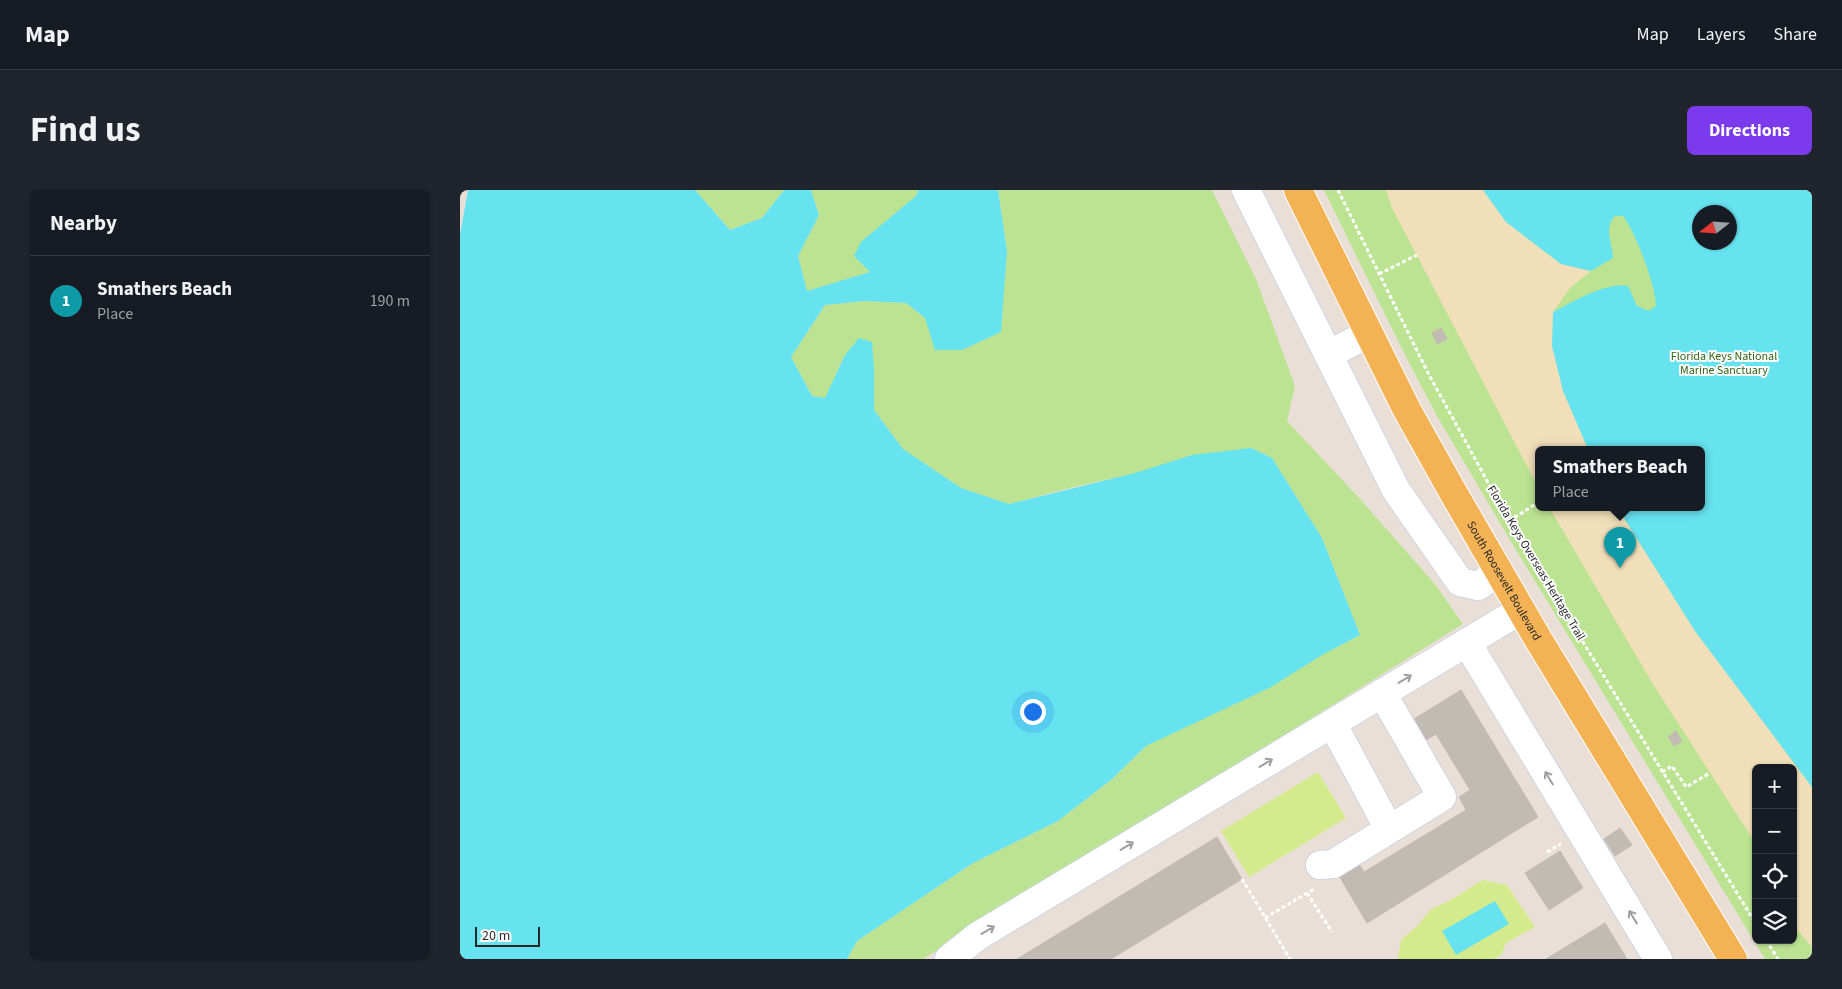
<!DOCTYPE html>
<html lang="en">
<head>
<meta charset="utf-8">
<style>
  body { margin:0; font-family:"Source Sans 3",sans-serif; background:#20242c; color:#f1f3f6 }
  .controls { position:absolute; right:15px; bottom:15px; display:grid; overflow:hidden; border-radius:8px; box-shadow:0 1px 4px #0004 }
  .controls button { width:45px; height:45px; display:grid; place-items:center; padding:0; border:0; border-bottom:1px solid #363941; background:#171b24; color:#f1f3f6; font:25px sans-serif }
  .compass { position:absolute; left:1232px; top:15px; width:45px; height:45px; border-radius:50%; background:#171b24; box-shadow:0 1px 4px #0004; rotate:253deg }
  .scale { position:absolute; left:15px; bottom:12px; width:65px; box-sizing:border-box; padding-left:5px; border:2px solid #272727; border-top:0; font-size:14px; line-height:18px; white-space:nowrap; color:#272727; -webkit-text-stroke:4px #fff; paint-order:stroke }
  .you { position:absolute; left:572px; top:521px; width:18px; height:18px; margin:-12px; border:4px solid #fff; border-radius:50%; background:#1a73e8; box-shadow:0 0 0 8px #1a73e833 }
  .badge { display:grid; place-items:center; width:32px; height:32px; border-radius:50%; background:#7c3aed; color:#fff; font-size:16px; font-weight:700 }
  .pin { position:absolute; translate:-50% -41px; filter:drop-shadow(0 1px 2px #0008) }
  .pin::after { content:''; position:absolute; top:26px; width:18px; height:15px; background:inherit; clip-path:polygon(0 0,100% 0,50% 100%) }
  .popup { position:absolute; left:1075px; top:256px; width:170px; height:65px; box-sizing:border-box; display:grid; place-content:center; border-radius:8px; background:#171b24; filter:drop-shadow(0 1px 4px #0005); font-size:16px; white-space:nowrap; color:#9ea1a6 }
  .popup b { font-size:19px; color:#f1f3f6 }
  .popup::after { content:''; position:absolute; left:50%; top:100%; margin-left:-10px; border:10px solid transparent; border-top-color:#171b24 }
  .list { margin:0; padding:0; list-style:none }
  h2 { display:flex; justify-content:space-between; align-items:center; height:65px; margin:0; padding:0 20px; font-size:21px }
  h2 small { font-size:16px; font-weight:400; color:#9ea1a6 }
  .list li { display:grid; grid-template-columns:32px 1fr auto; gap:15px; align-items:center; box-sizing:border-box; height:90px; padding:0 20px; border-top:1px solid #363941 }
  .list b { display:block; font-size:19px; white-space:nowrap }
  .list p { margin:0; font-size:16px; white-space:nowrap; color:#9ea1a6 }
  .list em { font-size:16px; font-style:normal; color:#9ea1a6 }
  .icon { flex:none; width:28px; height:28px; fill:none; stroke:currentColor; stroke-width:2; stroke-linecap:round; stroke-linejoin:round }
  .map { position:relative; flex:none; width:1352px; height:769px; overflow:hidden; border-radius:8px }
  header { display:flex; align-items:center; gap:30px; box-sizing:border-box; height:70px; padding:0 25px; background:#171b24; border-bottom:1px solid #363941 }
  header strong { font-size:24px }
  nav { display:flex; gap:28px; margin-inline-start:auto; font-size:18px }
  .intro { display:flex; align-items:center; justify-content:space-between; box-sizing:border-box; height:120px; padding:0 30px }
  h1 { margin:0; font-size:35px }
  .button { padding:12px 22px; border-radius:8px; background:#7c3aed; color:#fff; font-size:18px; font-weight:700 }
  main { display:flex; gap:30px; padding:0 30px }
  aside { flex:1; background:#171b24; border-radius:8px; box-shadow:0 1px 4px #0004 }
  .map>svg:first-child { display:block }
  .green { fill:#bbe392; fill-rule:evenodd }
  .sand { fill:#f1dfb9 }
  .pitch { fill:#d3eb8d }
  .water { fill:#67e3f0; fill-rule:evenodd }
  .building { fill:#c2bbb4; stroke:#c5bbb2 }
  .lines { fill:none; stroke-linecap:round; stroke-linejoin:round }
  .minor-casing { stroke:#cdd4e1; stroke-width:30 }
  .major-casing { stroke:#fff; stroke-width:30 }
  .path { stroke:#fff; stroke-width:3; stroke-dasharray:4 2.5; stroke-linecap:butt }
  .minor { stroke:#fff; stroke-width:28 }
  .major { stroke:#f3b354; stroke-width:28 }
  .oneway { stroke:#9e9e9e }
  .labels { text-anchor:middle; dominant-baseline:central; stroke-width:4; stroke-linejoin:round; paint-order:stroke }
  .park-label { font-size:12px; fill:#346317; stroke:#fff }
  .street-label { font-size:12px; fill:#272727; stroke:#fff }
</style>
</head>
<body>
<header>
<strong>Map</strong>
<nav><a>Map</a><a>Layers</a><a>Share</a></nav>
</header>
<div class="intro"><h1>Find us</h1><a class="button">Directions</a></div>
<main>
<aside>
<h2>Nearby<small></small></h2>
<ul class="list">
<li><span class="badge" style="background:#0f9aa8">1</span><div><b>Smathers Beach</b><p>Place</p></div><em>190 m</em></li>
</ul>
</aside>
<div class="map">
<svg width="1352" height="769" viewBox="0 0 1352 769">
  <rect width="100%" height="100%" fill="#eadfd7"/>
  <path class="green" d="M235 0H324L302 28 270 40Z
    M351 0H458L457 5 410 82 347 102 338 66 359 25Z
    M538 0H752L796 89 835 196 827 231 900 309 974 393 1003 434 463 769H387L397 751 513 673 598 631 652 589 686 556 900 445 862 348 812 268 791 258 613 297 549 314 501 298 443 259 414 220V179L385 165 365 209 352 206 331 167 365 115 404 111 446 113 465 128 547 61Z
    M864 0H1352V769H1305L1050 350 977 226 943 161ZM1240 22H1270V52H1240ZM1079 259H1241V317H1079ZM1296 578H1333V750H1296Z"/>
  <path class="sand" d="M926 0H1023L1046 32 1101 74 1131 81 1110 98 1093 122 1103 201 1128 259H1079V299L932 18Z
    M1089 317H1157L1235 441 1352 597V757L1333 735V578H1296V654L1191 491Z"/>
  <path class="pitch" d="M858 582 886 628 789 687 761 641Z
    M1023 690 1047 695 1075 737 1046 753 1042 764 1034 769H939L938 767 941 750 957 736 971 719 987 712Z"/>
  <path class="water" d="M8 0H235L270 40 302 28 324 0H351L359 25 338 66 347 101 410 82 394 66 401 52 457 5 458 0H538L547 61 541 142 502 160H475L465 128 446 113 404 111 365 115 331 167 352 206 365 208 385 165 399 148 412 152 414 179V220L443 259 501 298 549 314 675 283 732 265 791 258 812 268 862 348 900 445 862 465 809 498 686 556 652 589 598 631 513 673 397 751 387 769H0V45Z
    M1023 0H1352V597L1235 441 1157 317H1241V259H1128L1103 201 1092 156 1093 122C1113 112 1145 92 1168 96L1177 116 1189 121 1196 116C1196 96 1176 43 1163 26H1155C1143 37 1153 55 1153 68L1131 81 1101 74 1046 32ZM1240 22H1270V52H1240Z
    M1035 711 1049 734 996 765 982 741Z"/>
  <path class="building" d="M981 138 987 149 977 154 972 143Z
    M1001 500 1078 627 907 733 879 686 899 674 904 682 1006 620 999 607 1010 600 976 544 966 550 954 529Z
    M1216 541 1222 551 1214 556 1208 547Z
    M1160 638 1172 655 1155 666 1144 649Z
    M757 647 782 689 651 769H557Z
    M1100 661 1123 698 1089 720 1065 683Z
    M1145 733 1167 769H1086Z"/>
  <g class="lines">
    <g class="minor-casing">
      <path id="minor" d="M786 0 936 300 1000 392 1018 396 1039 382
        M868 165 909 143
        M1009 451 1015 466 1198 769
        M872 533 929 639
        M860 675 873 674 982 607 922 503
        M489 769 518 746 1061 420"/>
    </g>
    <g class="major-casing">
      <g id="major">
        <path id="s1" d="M838 0 947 220 994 304 1078 449 1273 769"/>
      </g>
    </g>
    <path class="path" d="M878 0 968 183 1053 338 1296 734
      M919 84 957 65
      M1049 331 1079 312
      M1202 582 1212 576 1226 597 1250 583
      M1087 662 1101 654
      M782 689 830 769
      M847 703 872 742
      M805 728 854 699
      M1306 750 1318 769"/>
    <use href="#minor" class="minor"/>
    <use href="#major" class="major"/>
  </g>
  <defs><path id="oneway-shaft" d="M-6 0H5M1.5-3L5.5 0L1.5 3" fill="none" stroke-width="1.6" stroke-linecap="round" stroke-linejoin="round" transform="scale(1.25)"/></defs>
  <g class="oneway">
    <use href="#oneway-shaft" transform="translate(945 489) rotate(-31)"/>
    <use href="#oneway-shaft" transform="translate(806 573) rotate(-31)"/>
    <use href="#oneway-shaft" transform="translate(1089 588) rotate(-121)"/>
    <use href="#oneway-shaft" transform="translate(667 656) rotate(-31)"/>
    <use href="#oneway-shaft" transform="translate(1173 727) rotate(-121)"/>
    <use href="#oneway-shaft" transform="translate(528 740) rotate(-31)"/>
  </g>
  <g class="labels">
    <g class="park-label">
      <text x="1264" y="166">Florida Keys National<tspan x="1264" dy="14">Marine Sanctuary</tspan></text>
    </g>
    <g class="street-label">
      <text transform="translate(1076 373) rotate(59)">Florida Keys Overseas Heritage Trail</text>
      <text stroke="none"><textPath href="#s1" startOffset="442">South Roosevelt Boulevard</textPath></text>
    </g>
  </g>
</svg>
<div class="controls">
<button>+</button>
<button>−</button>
<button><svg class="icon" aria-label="locate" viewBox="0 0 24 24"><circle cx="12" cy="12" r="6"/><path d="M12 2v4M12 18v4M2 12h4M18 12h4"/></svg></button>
<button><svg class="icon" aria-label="layers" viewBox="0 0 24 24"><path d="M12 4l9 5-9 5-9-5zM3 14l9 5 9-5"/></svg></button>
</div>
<svg class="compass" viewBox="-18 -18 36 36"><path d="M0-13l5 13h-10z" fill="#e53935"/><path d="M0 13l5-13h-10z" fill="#9ea1a6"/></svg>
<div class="scale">20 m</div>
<div class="you"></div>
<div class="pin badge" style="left:1160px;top:378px;background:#0f9aa8">1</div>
<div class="popup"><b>Smathers Beach</b>Place</div>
</div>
</main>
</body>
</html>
